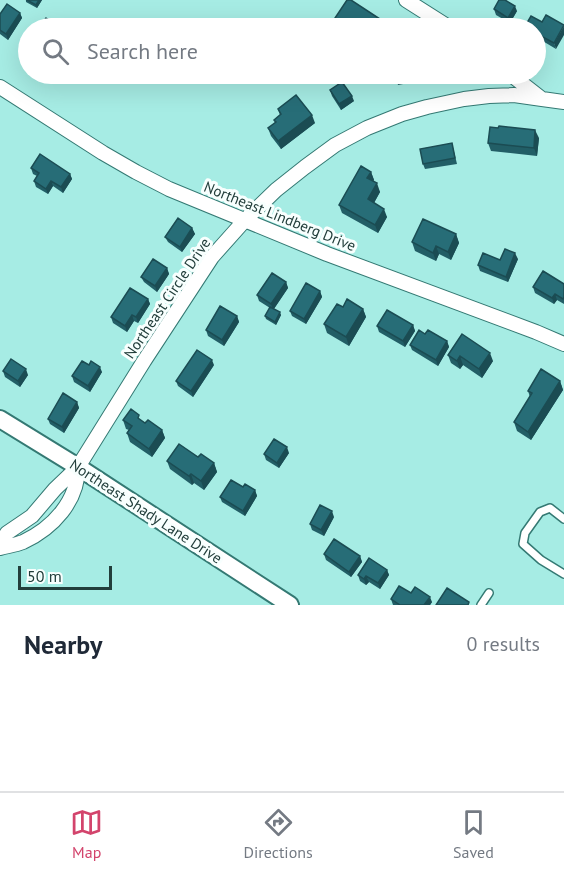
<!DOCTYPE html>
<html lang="en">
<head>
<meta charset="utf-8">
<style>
  body { margin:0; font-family:"PT Sans",sans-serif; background:#f2f2f3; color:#1f2937 }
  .scale { position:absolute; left:18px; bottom:15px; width:94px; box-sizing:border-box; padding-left:6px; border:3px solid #223e3b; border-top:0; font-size:16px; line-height:21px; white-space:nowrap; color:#223e3b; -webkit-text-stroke:4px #f8fffe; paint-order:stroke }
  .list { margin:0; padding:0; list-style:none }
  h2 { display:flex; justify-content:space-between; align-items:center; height:78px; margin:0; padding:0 24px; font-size:26px }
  h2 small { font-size:20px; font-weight:400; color:#747a83 }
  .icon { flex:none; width:33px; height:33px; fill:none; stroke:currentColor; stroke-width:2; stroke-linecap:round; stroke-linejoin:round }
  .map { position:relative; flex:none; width:564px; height:605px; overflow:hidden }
  .search { position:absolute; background:#fff; box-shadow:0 6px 24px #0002; left:18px; right:18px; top:18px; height:66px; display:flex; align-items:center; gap:15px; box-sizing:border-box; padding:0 21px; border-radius:33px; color:#747a83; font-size:22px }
  .sheet { height:186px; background:#fff }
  nav { display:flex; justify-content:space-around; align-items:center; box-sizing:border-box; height:84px; border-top:2px solid #e0e1e3; background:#fff; font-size:16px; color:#747a83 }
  nav a { display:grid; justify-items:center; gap:3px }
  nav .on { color:#d3446c }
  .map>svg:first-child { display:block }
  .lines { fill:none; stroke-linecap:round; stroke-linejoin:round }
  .service-casing { stroke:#347973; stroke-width:10 }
  .minor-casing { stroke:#347973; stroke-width:16 }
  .tertiary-casing { stroke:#347973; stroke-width:20 }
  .service { stroke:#fff; stroke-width:7 }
  .minor { stroke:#fff; stroke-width:14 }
  .tertiary { stroke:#fff; stroke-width:16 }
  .wall { fill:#225e66 }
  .shaded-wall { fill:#1b4c53 }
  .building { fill:#276d77; stroke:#1b4c53; stroke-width:1.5 }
  .labels { text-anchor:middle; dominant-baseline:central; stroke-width:6; stroke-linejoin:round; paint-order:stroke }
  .street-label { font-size:15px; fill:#223e3b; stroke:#f8fffe }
</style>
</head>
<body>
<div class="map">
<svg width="564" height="605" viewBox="0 0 564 605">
  <rect width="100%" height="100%" fill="#a6ece4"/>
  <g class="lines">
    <g class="service-casing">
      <path id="service" d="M564 519 550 508 540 512 525 533 523 544 541 560 564 574
        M481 605 489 593"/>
    </g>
    <g class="minor-casing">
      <path id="minor" d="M406 0 450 28
        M510 74 542 99 564 102
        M0 87 103 153 136 172 169 189 327 254 536 332 564 344
        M0 544 7 533 32 516 55 489 78 467 144 361 212 257 245 220 276 190 305 167 335 145 367 128 402 114 427 107 464 99 489 96 514 95 542 99
        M0 548C7 546 16 545 23 542 53 528 78 501 78 467"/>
    </g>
    <g class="tertiary-casing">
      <path id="tertiary" d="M0 419 78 467 290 605"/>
    </g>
    <use href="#service" class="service"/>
    <use href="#minor" class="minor"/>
    <use href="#tertiary" class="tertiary"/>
  </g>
  <path class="wall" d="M26 0H42L37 8 26 2Z
    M494 9 517 11 510 23 496 15Z
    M20 13 22 18 8 40 0 34V14Z
    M546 15 556 49 541 40 539 43 536 41V28L542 22Z
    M75 74H99L92 84Z
    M104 74H120L115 81Z
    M395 74H439V77L398 85Z
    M330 90 354 101 341 110 332 96Z
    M278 109 315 123 281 149 271 136 268 128 275 123 274 120 280 115Z
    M539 138 537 156 491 151 488 143Z
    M452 143 457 164 425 169 423 164Z
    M31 168 70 174 72 179 63 193 53 186 48 194 36 187 34 181 37 176 33 174Z
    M371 172 374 180 373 181 380 192 374 203 387 217 378 233 342 213 339 205Z
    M192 228 195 234 182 252 168 242 165 237Z
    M456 234 459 243 451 260 439 254 436 261 415 251 412 242Z
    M518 259 508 282 480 271 478 265 500 260Z
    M167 268 169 274 157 292 144 282 141 277Z
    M286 282 288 288 274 309 281 315 276 325 266 319 265 316 270 308 259 301 257 295Z
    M564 284V304L557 300 554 304 535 293 533 287Z
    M320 291 322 297 306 324 292 316 290 311Z
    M148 299 150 304 138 323 134 321 127 332 113 323 111 317Z
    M343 307 363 309 366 317 349 346 327 333 324 324Z
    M237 316 239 322 224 346 208 336 206 330Z
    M413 325 415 331 405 347 379 332 377 326Z
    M447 341 449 347 438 366 412 350 410 345Z
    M448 355 493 361 482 378 463 365 460 369 451 363Z
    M89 365 102 372 90 392 74 382 72 376Z
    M214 365 193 397 178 386 176 381Z
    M3 371 28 375 20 387 5 377Z
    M560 381 563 390 531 440 517 431 514 422 530 397 528 391Z
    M77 402 79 408 64 433 50 424 48 419Z
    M123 420H141L145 423 162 430 165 438 152 457 130 442 127 433 129 430 126 429Z
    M289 453 279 468 266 460 264 454Z
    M198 457 214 463 217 472 204 490 194 483 192 485 170 469 167 461Z
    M243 487 255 490 257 496 245 516 222 502 220 497Z
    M334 517 324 536 312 530 310 524Z
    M324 554 360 556 362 562 351 577 326 560Z
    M387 570 389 575 380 589 369 582 366 585 360 581 358 575Z
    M411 593 432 602 430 605H393L391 599Z"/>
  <path class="shaded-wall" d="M39 0H42L37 8 36 5Z
    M515 6 517 11 510 23 508 18Z
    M20 13 22 18 8 40 6 34Z
    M383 21 385 28H378Z
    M564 26V35L556 49 554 43Z
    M539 35 541 40 539 43 537 38Z
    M90 74H99L92 84 89 76Z
    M113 74H120L115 81Z
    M352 96 354 101 341 110 339 104Z
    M312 115 315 123 281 149 278 141Z
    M535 130 539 138 537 156 534 148Z
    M371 172 374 180 370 186 367 178Z
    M70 174 72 179 63 193 61 187Z
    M51 181 53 186 48 194 46 189Z
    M377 183 380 192 371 208 368 199Z
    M384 209 387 217 378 233 375 225Z
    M192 228 195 234 182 252 180 247Z
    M456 234 459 243 451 260 448 252Z
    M436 246 439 254 436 261 433 253Z
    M515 253 518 259 508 282 506 277Z
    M167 268 169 274 157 292 155 286Z
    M286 282 288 288 273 310 271 304Z
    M320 291 322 297 306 324 304 319Z
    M555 294 557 300 554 304 552 298Z
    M148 299 150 304 138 323 136 317Z
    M363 309 366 317 349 346 346 337Z
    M280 312 281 315 276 325 275 322Z
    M132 315 134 321 127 332 125 326Z
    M237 316 239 322 224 346 222 340Z
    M413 325 415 331 405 347 403 341Z
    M447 341 449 347 438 366 436 360Z
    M490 353 493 361 482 378 479 369Z
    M460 356 463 365 460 369 457 361Z
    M212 360 214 365 193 397 191 391Z
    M100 367 102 372 90 392 88 386Z
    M26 369 28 375 20 387 18 381Z
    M560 381 563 390 531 440 528 432Z
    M77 402 79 408 64 433 62 427Z
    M162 430 165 438 152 457 149 449Z
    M287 447 289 453 279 468 277 463Z
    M214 463 217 472 204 490 201 481Z
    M191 474 194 483 192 485 189 476Z
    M255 490 257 496 245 516 243 511Z
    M332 511 334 517 324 536 321 530Z
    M360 556 362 562 351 577 349 572Z
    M387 570 389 575 380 589 378 583Z
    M366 576 369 582 366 585 364 579Z
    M430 597 432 602 430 605H424Z"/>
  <path class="building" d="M27 0H39L36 5Z
    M347 0H351L383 21 378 28H356L353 27 352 28H335L338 24 333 21Z
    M499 0H505L515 6 508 18 494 9Z
    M7 4 20 13 6 34 0 30V14Z
    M546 15 564 25 554 43 539 35 537 38 536 37V28H524L531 16 542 22Z
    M46 18 61 28H39Z
    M395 74H413L395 77Z
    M342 82 352 96 339 104 330 90Z
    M296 95 312 115 278 141 268 128 276 122 274 120 281 114 278 109Z
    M499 126 535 130 534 148 488 143 490 127 498 128Z
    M452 143 455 158 423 164 420 149Z
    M40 154 70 174 61 187 51 181 46 189 34 181 39 173 31 168Z
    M361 166 371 172 367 178 377 183 368 199 384 209 375 225 339 205Z
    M178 218 192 228 180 247 165 237Z
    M423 219 456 234 448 252 436 246 433 253 412 242Z
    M505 249 515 253 506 277 478 265 483 253 500 260Z
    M153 259 167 268 155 286 141 277Z
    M543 271 564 284V297L563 299 555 294 552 298 533 287Z
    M272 273 286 282 271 304 257 295Z
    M306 283 320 291 304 319 290 311Z
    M130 288 148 299 136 317 132 315 125 326 111 317Z
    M347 299 363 309 346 337 324 324 337 304 343 307Z
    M220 306 237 316 222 340 206 330Z
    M270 307 280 312 275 322 265 316Z
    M387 310 413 325 403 341 377 326Z
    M419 330 425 334 428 330 447 341 436 360 410 345Z
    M462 334 490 353 479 369 460 356 457 361 448 355Z
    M197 350 212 360 191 391 176 381Z
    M11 359 26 369 18 381 3 371Z
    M82 361 89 365 91 361 100 367 88 386 72 376Z
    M541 369 560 381 528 432 514 422 532 393 528 391Z
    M63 393 77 402 62 427 48 419Z
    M131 409 139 415 138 418 145 423 148 420 162 430 149 449 127 433 132 426 123 420Z
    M274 439 287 447 277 463 264 454Z
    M179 444 198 457 201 454 214 463 201 481 191 474 189 476 167 461Z
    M231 480 243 487 245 484 255 490 243 511 220 497Z
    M320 505 332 511 321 530 310 524Z
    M334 539 360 556 349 572 324 554Z
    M369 558 387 570 378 583 366 576 364 579 358 575Z
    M399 586 411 593 415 587 430 597 424 605H400L391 599Z
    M447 588 469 602 468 605H436Z"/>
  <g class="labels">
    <g class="street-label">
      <text transform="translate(280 216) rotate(22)">Northeast Lindberg Drive</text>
      <text transform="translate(167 298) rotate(-56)">Northeast Circle Drive</text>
      <text transform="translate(146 511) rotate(33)">Northeast Shady Lane Drive</text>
    </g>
  </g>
</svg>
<div class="scale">50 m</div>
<div class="search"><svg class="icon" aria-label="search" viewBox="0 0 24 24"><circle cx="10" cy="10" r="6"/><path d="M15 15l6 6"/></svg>Search here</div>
</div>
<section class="sheet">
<h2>Nearby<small>0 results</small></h2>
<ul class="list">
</ul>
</section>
<nav>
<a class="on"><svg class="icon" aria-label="map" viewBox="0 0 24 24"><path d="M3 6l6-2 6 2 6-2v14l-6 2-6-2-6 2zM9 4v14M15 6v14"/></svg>Map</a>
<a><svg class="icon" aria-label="directions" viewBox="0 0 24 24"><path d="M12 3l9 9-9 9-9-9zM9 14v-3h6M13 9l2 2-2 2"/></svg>Directions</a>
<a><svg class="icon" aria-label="saved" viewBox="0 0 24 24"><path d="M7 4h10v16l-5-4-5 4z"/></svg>Saved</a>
</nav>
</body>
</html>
